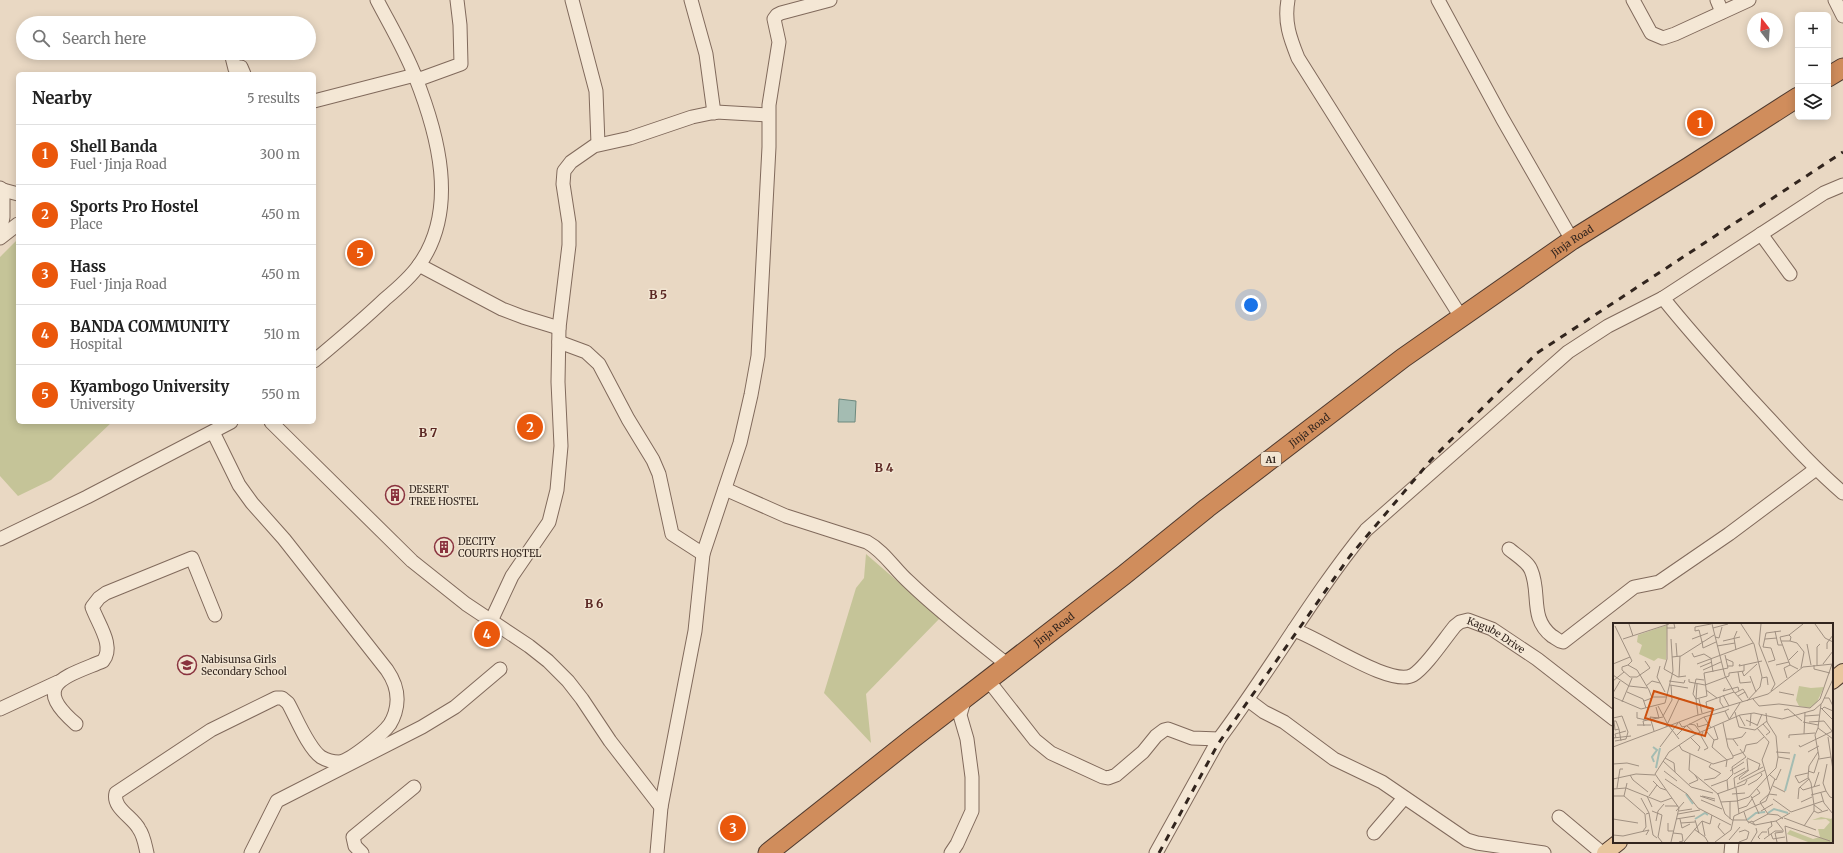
<!DOCTYPE html>
<html lang="en">
<head>
<meta charset="utf-8">
<style>
  body { margin:0; font-family:Merriweather,serif; background:#f2f2f2; color:#222 }
  .controls { position:absolute; right:12px; top:12px; display:grid; overflow:hidden; border-radius:6px; box-shadow:0 2px 10px #0003 }
  .controls button { width:36px; height:36px; display:grid; place-items:center; padding:0; border:0; border-bottom:1px solid #e0e0e0; background:#fff; color:#222; font:20px sans-serif }
  .compass { position:absolute; left:1747px; top:12px; width:36px; height:36px; border-radius:50%; background:#fff; box-shadow:0 2px 10px #0003; rotate:343deg }
  .you { position:absolute; left:1251px; top:305px; width:14px; height:14px; margin:-10px; border:3px solid #fff; border-radius:50%; background:#1a73e8; box-shadow:0 0 0 6px #1a73e833 }
  .badge { display:grid; place-items:center; width:26px; height:26px; border-radius:50%; background:#ea580c; color:#fff; font-size:13px; font-weight:700 }
  .pin { position:absolute; translate:-50% -50%; border:2px solid #fff; box-shadow:0 1px 4px #0006 }
  .list { margin:0; padding:0; list-style:none }
  h2 { display:flex; justify-content:space-between; align-items:center; height:52px; margin:0; padding:0 16px; font-size:17px }
  h2 small { font-size:13px; font-weight:400; color:#767676 }
  .list li { display:grid; grid-template-columns:26px 1fr auto; gap:12px; align-items:center; box-sizing:border-box; height:60px; padding:0 16px; border-top:1px solid #e0e0e0 }
  .list b { display:block; font-size:15px; white-space:nowrap }
  .list p { margin:0; font-size:13px; white-space:nowrap; color:#767676 }
  .list em { font-size:13px; font-style:normal; color:#767676 }
  .icon { flex:none; width:22px; height:22px; fill:none; stroke:currentColor; stroke-width:2; stroke-linecap:round; stroke-linejoin:round }
  .map { position:relative; flex:none; width:1843px; height:853px; overflow:hidden }
  .search { position:absolute; background:#fff; box-shadow:0 2px 10px #0003; left:16px; top:16px; width:300px; height:44px; display:flex; align-items:center; gap:10px; box-sizing:border-box; padding:0 14px; border-radius:22px; color:#767676; font-size:15px }
  .panel { position:absolute; background:#fff; box-shadow:0 2px 10px #0003; left:16px; top:72px; width:300px; height:352px; border-radius:6px }
  .map>svg:first-child { display:block }
  .green { fill:#c5c498 }
  .water { fill:#a4bcb2; stroke:#6d897e }
  .lines { fill:none; stroke-linecap:round; stroke-linejoin:round }
  .minor-casing { stroke:#816a5c; stroke-width:15 }
  .major-casing { stroke:#4f3a2f; stroke-width:18 }
  .highway-casing { stroke:#4f3a2f; stroke-width:21 }
  .minor { stroke:#f4e7d5; stroke-width:13 }
  .major { stroke:#e8c79e; stroke-width:16 }
  .highway { stroke:#d08d5c; stroke-width:19 }
  .rail { stroke:#32251e; stroke-width:3; stroke-dasharray:7 7; stroke-linecap:butt }
  .labels { text-anchor:middle; dominant-baseline:central; stroke-width:3; stroke-linejoin:round; paint-order:stroke }
  .shield { fill:#f1e4d1; stroke:#6b5e54; stroke-width:1 }
  .shield-label { font-size:9px; font-weight:bold; fill:#32251e }
  .street-label { font-size:10px; fill:#32251e; stroke:#f1e4d1 }
  .poi-label { font-size:10px; fill:#32251e; stroke:#f1e4d1; text-anchor:start }
  .quarter-label { font-size:12px; font-weight:bold; fill:#5a2622; stroke:#f1e4d1 }
  .inset-river { fill:none; stroke:#a4bcb2; stroke-width:2 }
  .inset-road { fill:none; stroke:#a09081; stroke-width:1 }
  .view { fill:#cd510f; fill-opacity:0.15; stroke:#cd510f; stroke-width:2 }
  .inset-edge { fill:none; stroke:#32251e; stroke-width:2 }
</style>
</head>
<body>
<div class="map">
<svg width="1843" height="853" viewBox="0 0 1843 853">
  <rect width="100%" height="100%" fill="#e9d8c3"/>
  <path class="green" d="M18 239V422H112L51 480 18 496 0 476V257Z
    M866 554 940 618 866 694 871 743 824 693 856 588 864 578Z"/>
  <path class="water" d="M839 399 856 401 855 422H838Z"/>
  <g class="lines">
    <g class="minor-casing">
      <g id="minor">
        <path d="M572 0 596 91 598 144"/>
        <path d="M691 0 706 54 714 113"/>
        <path d="M1288 0C1284 22 1290 38 1298 58L1461 317"/>
        <path d="M1438 0 1502 118 1572 240"/>
        <path d="M1633 0 1651 33 1663 38 1675 34 1749 0"/>
        <path d="M1717 0 1722 12"/>
        <path d="M1835 0 1843 16"/>
        <path d="M231 53 235 69 241 67 244 74"/>
        <path d="M417 80 461 64 460 25 457 0"/>
        <path d="M314 101 415 75"/>
        <path d="M1843 185 1824 193 1663 298C1690 332 1720 365 1749 397 1780 430 1809 464 1843 493"/>
        <path d="M0 188 3 190V217L0 233"/>
        <path d="M3 190 18 194"/>
        <path d="M1761 234 1790 274"/>
        <path d="M0 238 18 224"/>
        <path d="M419 265 502 309 523 317 559 328"/>
        <path d="M559 342 586 352 599 364 628 419 653 460 659 474 672 534 703 554"/>
        <path d="M314 361C338 341 362 321 385 299 397 289 410 278 419 265 459 209 438 134 415 76 405 50 390 25 377 0"/>
        <path d="M271 422 412 561 466 604 529 646 548 661 568 681 582 699 610 741 661 807"/>
        <path d="M725 489 786 516 867 542C885 552 894 569 909 582 940 612 974 638 1008 665"/>
        <path d="M0 539 87 497 231 422"/>
        <path d="M1509 549C1516 555 1528 562 1531 570 1541 593 1529 618 1552 636 1556 638 1558 641 1563 642L1634 587 1659 582 1729 534 1816 469"/>
        <path d="M491 621 512 576 549 522 557 490 561 446 558 382 559 328 569 245V223L563 184 564 171 571 162 594 146 630 138 692 117 716 112 768 115"/>
        <path id="s1" d="M1294 630C1320 638 1391 688 1413 675 1426 667 1445 638 1455 626L1460 622 1468 620 1492 629 1537 659 1614 719"/>
        <path d="M988 680 1035 740 1051 753 1103 777 1108 778 1116 775 1143 752 1156 736 1164 730 1168 729 1192 738 1219 739C1270 671 1312 596 1366 530L1568 352 1608 326 1663 298"/>
        <path d="M1248 700 1264 712 1284 722 1334 759 1382 782 1467 840 1477 843 1544 853"/>
        <path d="M0 709 58 682"/>
        <path d="M76 724C30 684 65 677 103 661 115 646 98 624 92 607L99 598 106 593 192 558 215 615"/>
        <path d="M1559 817 1602 853"/>
        <path d="M1374 833 1404 798"/>
        <path d="M147 853C145 845 144 836 139 829 133 817 112 808 116 793L211 730 276 698H282L288 703C296 717 308 748 321 757 326 760 333 762 339 762 350 761 383 734 390 724 392 721 394 716 395 713 400 697 396 683 387 670L284 539 252 503 239 485 213 432"/>
        <path d="M251 853 277 801 422 727 455 707 500 669"/>
        <path d="M362 853 355 846 353 837 414 787"/>
        <path d="M657 853 661 807 695 631 703 554 740 443 751 395 758 356 769 147V105L779 42 774 19 777 15 781 13 830 0"/>
        <path d="M951 853 957 844 972 811V777L967 739 960 715 965 698"/>
        <path d="M1156 853 1219 739"/>
        <path d="M1731 853 1732 842"/>
      </g>
    </g>
    <g class="major-casing">
      <path id="major" d="M1832 681 1843 672
        M1605 853 1619 842"/>
    </g>
    <g class="highway-casing">
      <g id="highway">
        <path d="M1828 77 1843 68"/>
        <path id="s2" d="M768 853 913 738 1124 575 1207 508 1403 358 1572 240 1689 167 1798 97"/>
      </g>
    </g>
    <use href="#minor" class="minor"/>
    <use href="#major" class="major"/>
    <use href="#highway" class="highway"/>
    <path class="rail" d="M1159 853 1218 744 1350 556 1431 460 1537 353 1843 152"/>
  </g>
  <defs>
    <g id="building-ring" transform="scale(1)"><circle r="9.5" fill="#f1e4d1" stroke="#89323e" stroke-width="1.5"/><path d="M-4-6H4V6H1V3H-1V6H-4ZM-2.5-4.3h1.7v1.8h-1.7ZM.8-4.3h1.7v1.8H.8ZM-2.5-1h1.7V.8h-1.7ZM.8-1h1.7V.8H.8Z" fill="#89323e"/></g>
    <g id="school-ring" transform="scale(1)"><circle r="9.5" fill="#f1e4d1" stroke="#89323e" stroke-width="1.5"/><path d="M0-5L7-2L0 1L-7-2ZM-4 1L0 2.5L4 1V4Q0 6-4 4Z" fill="#89323e"/></g>
  </defs>
  <g fill-rule="evenodd">
    <use href="#building-ring" x="395" y="495"/>
    <use href="#building-ring" x="444" y="547"/>
    <use href="#school-ring" x="187" y="665"/>
  </g>
  <g class="labels">
    <rect class="shield" x="1261" y="452" width="20" height="14" rx="3"/>
    <g class="shield-label">
      <text x="1271" y="459">A1</text>
    </g>
    <g class="street-label">
      <text stroke="none"><textPath href="#s2" startOffset="1011">Jinja Road</textPath></text>
      <text stroke="none"><textPath href="#s2" startOffset="687">Jinja Road</textPath></text>
      <text stroke="none"><textPath href="#s2" startOffset="363">Jinja Road</textPath></text>
      <text stroke="none"><textPath href="#s1" startOffset="241">Kagube Drive</textPath></text>
    </g>
    <g class="poi-label">
      <text x="409" y="489">DESERT<tspan x="409" dy="12">TREE HOSTEL</tspan></text>
      <text x="458" y="541">DECITY<tspan x="458" dy="12">COURTS HOSTEL</tspan></text>
      <text x="201" y="659">Nabisunsa Girls<tspan x="201" dy="12">Secondary School</tspan></text>
    </g>
    <g class="quarter-label">
      <text x="658" y="294">B 5</text>
      <text x="428" y="432">B 7</text>
      <text x="884" y="467">B 4</text>
      <text x="594" y="603">B 6</text>
    </g>
  </g>
  <g transform="translate(1613 623)">
    <rect width="220" height="220" fill="#e9d8c3"/>
    <path d="M54 2 53 37 45 35 41 38 26 31 29 22 24 19 25 12ZM186 63 198 65 211 64 204 79 197 85 186 83 183 77ZM208 194 218 196 220 194V219H195L174 211 177 207 200 216 207 214 205 206H211L217 199 213 196 199 197Z" fill="#c5c498"/>
    <path class="inset-river" d="M40 124 44 127 39 134 41 139M43 145 47 125M172 168 182 131M73 171 80 181M155 190 161 186 175 190M82 196 92 190 95 192M134 197 143 190 152 189"/>
    <path class="inset-road" d="M16 1 20 13M54 1V36L51 46 65 54 73 53M99 1 112 53 121 69 130 79M128 1 141 21 149 54 147 64 134 78M148 1 146 21 162 61 158 68M202 1 212 15 220 19M2 3 19 38 15 42 9 44V47L17 54H24L37 45 32 38M54 5H62L61 1M100 5 115 1M162 8 165 22H169M102 14 106 15 109 4M10 16 56 1M79 16 95 10M152 16 164 15M89 18 90 25 103 19M110 18 127 14M168 18 167 14 176 12M177 18H168L177 42 185 46M89 19 86 7 82 8V4L98 1M63 20 64 33M194 21 198 42M104 23 122 20M214 26V20L220 12V1M123 27 121 15 124 8M79 30 81 34 91 31 99 36M59 34 68 33 101 12M98 36 100 49M113 36 120 39V43H115M176 37 185 28M155 39 162 37 158 25 150 24 153 10 168 8M0 41 17 34M84 41 140 20M127 41 126 43 149 38M210 41 220 28M15 42 24 47 36 67 39 75 31 78M163 42 176 39M201 42V46L217 50M204 42V24L207 21M47 43 44 54 52 69M87 44 99 39M188 45 191 29 184 20 177 18 178 14 176 12 190 1M90 47 108 39M129 48 131 53 144 41M125 49 127 60 138 59M0 52 16 63 34 65M137 53 143 69M66 54 67 33M149 55 154 54 155 62M174 55 171 45 177 42M76 56V59L92 62 116 53V50L131 48V42M0 58 11 49M56 58 71 60 72 57M57 62 75 65M33 63 39 58 47 60M112 65 110 68 125 64 126 68M93 67 104 75M14 69 30 76 33 85M166 69 181 72M0 70 7 58M122 70 130 66 132 69M110 72 116 83M125 73 132 69 135 75M0 74 28 86 52 80 60 48 58 16M39 74H53M107 74V79L111 85M211 75H216L220 83M83 76 80 71 83 56 91 57M83 76 84 61M86 76 89 90M140 76 146 83 166 81 197 85 207 76 219 41M9 79 19 55M208 81 205 105 220 116M45 83 54 100M100 85H94L93 79 121 69M208 85 220 97M116 86 112 88 116 96M209 86 211 84 220 88M171 87 175 86 189 98M24 89V95L33 97M122 89 126 104 142 107 154 98M153 90 154 99 163 113 165 134 163 145 154 154 157 167M85 92 83 76 94 73 91 50 115 45 112 32M126 92 132 103M50 93 59 77 58 62M192 93 206 92M0 95 9 93 15 109 13 116 2 118M116 97 127 80M133 97 144 102M66 99 69 104 73 103 91 94M190 99 205 102M196 99 211 98 219 108M84 100 85 104 95 101M110 100 115 124 120 133M76 101 82 102 87 109M150 101 157 109 153 112M24 102H38M31 103 30 98 50 94M56 103 66 116M74 103 83 111M137 103 138 91M144 103 149 91M53 104 66 76 72 77M98 105 91 94 112 88M6 106 2 107 1 98H3L6 106 8 118M41 108 37 94 46 95 43 84M93 108 101 117 105 116 101 104M90 109 88 113 95 125 91 127M191 111 192 89M64 112 73 103M77 114 87 124 85 128M0 115 18 113M3 115 2 111 13 108M176 115V112L202 110M113 116H120L125 123M120 116 129 114 133 109M101 117 99 124 114 137 113 144M66 122 69 127 100 141 120 135V133L131 129 133 122 144 120 151 114M186 122 187 124 220 108M0 124 82 93 155 71 190 44 220 41M47 124 65 100M163 129 177 130M195 129 206 123M205 129 196 143 195 154 198 160 201 182 209 188M77 131 76 147 105 171 112 191 119 197M165 134 177 136M218 134 220 147M52 135 61 140 62 149M134 135 147 141 145 147M206 136 218 134 215 114M50 138 78 164 100 170M0 141 14 140 26 143M98 141 96 144 107 150M51 148 64 158M117 148 131 139M195 148 201 150 206 134 202 112 205 105M195 150 182 153 186 160 195 155M121 151 132 145M17 152 20 157 35 169M157 152 163 157 168 146M0 156 23 151 42 152M52 156 74 171 85 185 118 202M128 156 150 144M91 157 102 155 108 150M127 157 126 155 136 147M40 158 47 165 53 167M76 161 85 157 82 152M124 161 152 147M135 162 144 157 149 152 148 150M98 163 114 157M160 163 172 169M187 164 190 167 207 162M201 164 206 149M4 165 7 146H10M122 165 121 155 135 147 134 136M123 165 126 191M0 166 13 165 48 179 59 175M115 167 114 157 120 151 119 144 133 134 127 126M213 168 210 160 214 141M208 170 211 180 220 191M104 171 132 161 134 157M119 171 132 170M198 172 213 168 217 174 220 175M0 173H11L32 191 33 204 30 208M11 173 14 160M34 173 39 184M36 173 44 162M87 173 102 178M89 173 102 176M138 173 146 191M28 175 36 190M139 175 147 170 144 166M160 176 178 189M185 176 186 165 196 156M88 177 109 186M117 178V196M108 179 124 178 136 174 154 154 149 137 156 119 144 105M188 179 199 174M148 181 155 191 165 192 170 196M148 181 147 179 156 171 164 172M201 182V188L205 190 215 187M52 183H65M125 186 134 183 139 176M39 188 49 192 45 214 49 219M63 188 71 179M66 188 79 186M148 188 160 181M131 189 134 198 142 202M178 189 210 178M33 191 36 190 40 212 44 215M65 191 87 187M171 195 203 207M0 196 25 200M63 196 82 193M67 196 69 205 77 201M82 197 86 210M119 197H133M43 198 45 188 51 181M89 198 97 201 99 192M89 198 92 213M140 199 155 191M55 200V208H60M68 200 82 199M107 200 105 204 112 212M135 200 139 198 142 202 163 198M191 203 201 188M81 206 92 214 95 219M170 207 163 198 177 190M126 209 132 207 136 209 134 216 126 219M60 210 69 211 70 218 66 219M158 211 160 216 172 214M0 212 10 213 36 207 33 212M156 212 155 206 159 203 158 198M147 216 145 214 149 209H154M151 216 162 208H171M116 217 127 204M58 219 66 185 42 151 56 129 81 112 127 92 141 90 169 96 201 87 209 80 220 56M71 219 89 198M102 219 118 207 121 193 153 178 162 156M138 219 144 209 143 205M164 219 162 210 170 209M174 219 172 203 217 218"/>
    <path class="view" d="M41 68 100 86 92 113 32 95Z"/>
    <rect width="220" height="220" class="inset-edge"/>
  </g>
</svg>
<div class="controls">
<button>+</button>
<button>−</button>
<button><svg class="icon" aria-label="layers" viewBox="0 0 24 24"><path d="M12 4l9 5-9 5-9-5zM3 14l9 5 9-5"/></svg></button>
</div>
<svg class="compass" viewBox="-18 -18 36 36"><path d="M0-13l5 13h-10z" fill="#e53935"/><path d="M0 13l5-13h-10z" fill="#767676"/></svg>
<div class="you"></div>
<div class="pin badge" style="left:1700px;top:123px">1</div>
<div class="pin badge" style="left:530px;top:427px">2</div>
<div class="pin badge" style="left:733px;top:828px">3</div>
<div class="pin badge" style="left:487px;top:634px">4</div>
<div class="pin badge" style="left:360px;top:253px">5</div>
<div class="search"><svg class="icon" aria-label="search" viewBox="0 0 24 24"><circle cx="10" cy="10" r="6"/><path d="M15 15l6 6"/></svg>Search here</div>
<section class="panel">
<h2>Nearby<small>5 results</small></h2>
<ul class="list">
<li><span class="badge">1</span><div><b>Shell Banda</b><p>Fuel · Jinja Road</p></div><em>300 m</em></li>
<li><span class="badge">2</span><div><b>Sports Pro Hostel</b><p>Place</p></div><em>450 m</em></li>
<li><span class="badge">3</span><div><b>Hass</b><p>Fuel · Jinja Road</p></div><em>450 m</em></li>
<li><span class="badge">4</span><div><b>BANDA COMMUNITY</b><p>Hospital</p></div><em>510 m</em></li>
<li><span class="badge">5</span><div><b>Kyambogo University</b><p>University</p></div><em>550 m</em></li>
</ul>
</section>
</div>
</body>
</html>
